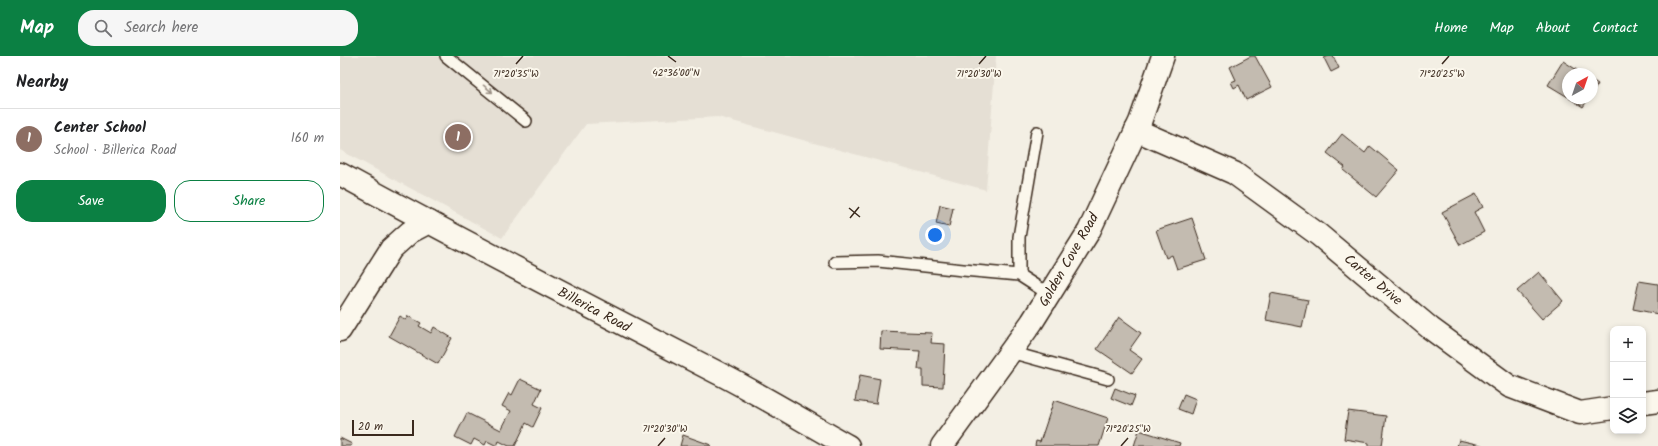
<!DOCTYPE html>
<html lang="en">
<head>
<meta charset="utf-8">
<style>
  body { margin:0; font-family:Kalam,sans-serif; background:#f6f6f6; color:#202124 }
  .controls { position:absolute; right:12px; bottom:12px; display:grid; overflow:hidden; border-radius:8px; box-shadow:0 2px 6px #0003 }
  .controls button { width:36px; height:36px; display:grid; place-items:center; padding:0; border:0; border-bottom:1px solid #e0e0e0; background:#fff; color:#202124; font:20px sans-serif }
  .compass { position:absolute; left:1222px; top:12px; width:36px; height:36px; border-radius:50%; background:#fff; box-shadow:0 2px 6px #0003; rotate:40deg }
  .scale { position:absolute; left:12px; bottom:10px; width:62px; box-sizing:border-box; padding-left:4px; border:2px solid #3b2a1e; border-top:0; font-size:11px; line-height:14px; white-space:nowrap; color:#3b2a1e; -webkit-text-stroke:3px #fbf7ec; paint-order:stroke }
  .you { position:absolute; left:595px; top:179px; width:14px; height:14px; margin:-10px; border:3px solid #fff; border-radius:50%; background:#1a73e8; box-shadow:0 0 0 6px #1a73e833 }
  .badge { display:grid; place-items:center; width:26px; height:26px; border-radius:50%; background:#0b8043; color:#fff; font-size:13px; font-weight:700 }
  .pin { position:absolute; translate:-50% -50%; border:2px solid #fff; box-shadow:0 1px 4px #0006 }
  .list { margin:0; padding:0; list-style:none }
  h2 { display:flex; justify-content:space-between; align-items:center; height:52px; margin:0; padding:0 16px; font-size:17px }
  h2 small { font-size:13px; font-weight:400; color:#757577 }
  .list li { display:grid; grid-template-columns:26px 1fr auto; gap:12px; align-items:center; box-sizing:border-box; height:60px; padding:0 16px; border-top:1px solid #e0e0e0 }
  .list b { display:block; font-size:15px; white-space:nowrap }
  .list p { margin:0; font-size:13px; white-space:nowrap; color:#757577 }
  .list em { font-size:13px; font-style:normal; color:#757577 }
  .actions { display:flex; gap:8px; padding:12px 16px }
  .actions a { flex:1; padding:9px 0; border:1px solid #0b8043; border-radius:16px; text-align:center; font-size:14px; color:#0b8043 }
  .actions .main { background:#0b8043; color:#fff }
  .icon { flex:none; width:22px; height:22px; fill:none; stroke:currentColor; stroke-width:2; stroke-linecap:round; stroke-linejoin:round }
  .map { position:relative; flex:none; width:1318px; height:390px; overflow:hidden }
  header { display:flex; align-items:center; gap:24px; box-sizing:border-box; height:56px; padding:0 20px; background:#0b8043; color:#fff }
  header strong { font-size:19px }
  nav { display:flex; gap:22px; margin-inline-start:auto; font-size:14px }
  .search { width:280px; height:36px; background:#f6f6f6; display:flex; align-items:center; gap:10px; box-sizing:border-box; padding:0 14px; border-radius:16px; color:#757577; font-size:15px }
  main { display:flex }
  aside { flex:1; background:#fff }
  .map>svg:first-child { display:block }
  .built { fill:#e5dfd4 }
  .building { fill:#c3bbb0; stroke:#3b2a1e }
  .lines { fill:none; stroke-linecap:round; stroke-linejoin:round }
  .service-casing { stroke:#3b2a1e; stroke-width:14 }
  .minor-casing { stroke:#3b2a1e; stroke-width:25 }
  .secondary-casing { stroke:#3b2a1e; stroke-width:25 }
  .service { stroke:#fbf7ec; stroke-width:11 }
  .minor { stroke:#fbf7ec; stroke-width:22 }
  .secondary { stroke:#fbf7ec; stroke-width:22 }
  .oneway { stroke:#9b9085 }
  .ticks { fill:none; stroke:#3b2a1e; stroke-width:1.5 }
  .labels { text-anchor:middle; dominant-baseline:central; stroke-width:4; stroke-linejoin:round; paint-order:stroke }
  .street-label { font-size:14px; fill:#3b2a1e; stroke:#fbf7ec }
  .ticks-label { font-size:10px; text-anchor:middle; fill:#3b2a1e; stroke:#fbf7ec; stroke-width:4; stroke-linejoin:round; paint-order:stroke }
</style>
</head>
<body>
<header>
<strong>Map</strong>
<div class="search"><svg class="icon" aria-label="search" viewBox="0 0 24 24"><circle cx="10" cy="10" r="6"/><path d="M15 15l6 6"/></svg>Search here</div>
<nav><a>Home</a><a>Map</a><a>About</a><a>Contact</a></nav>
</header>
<main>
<aside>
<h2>Nearby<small></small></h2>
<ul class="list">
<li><span class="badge" style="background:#8d6e63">1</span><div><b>Center School</b><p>School · Billerica Road</p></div><em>160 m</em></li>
</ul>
<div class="actions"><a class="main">Save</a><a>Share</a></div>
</aside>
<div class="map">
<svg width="1318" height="390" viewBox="0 0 1318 390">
  <rect width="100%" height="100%" fill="#f3efe4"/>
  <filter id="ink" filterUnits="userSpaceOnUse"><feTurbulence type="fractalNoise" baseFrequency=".025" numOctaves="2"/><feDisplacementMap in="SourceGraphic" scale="8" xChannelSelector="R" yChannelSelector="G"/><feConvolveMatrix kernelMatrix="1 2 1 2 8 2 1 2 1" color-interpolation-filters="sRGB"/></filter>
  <g filter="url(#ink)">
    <path class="built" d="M0 0H656L646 134 378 61 246 68 162 182 0 94Z"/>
    <path class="building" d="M911 0H915L932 31 906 44 899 29 894 32 891 26 896 24 890 11Z
      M989 0H993L999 12 991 16 984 2Z
      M1223 5 1243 18H1228V41L1208 29Z
      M1252 24 1258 28 1252 38Z
      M1229 42H1249L1243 51Z
      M1002 78 1025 97 1030 90 1059 114 1036 141 1003 114 1005 111 987 97Z
      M1136 138 1143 151 1134 156 1144 176 1120 189 1102 156Z
      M600 149 613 152 609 171 596 168Z
      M852 162 866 204 837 213 832 199 826 202 816 174Z
      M1199 216 1223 245 1202 263 1177 235Z
      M1299 225 1318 228V258L1293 253Z
      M931 237 968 244 962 271 926 264Z
      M60 260 66 264 68 260 81 267 79 270 91 277 94 271 112 282 98 308 49 280Z
      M779 261 801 277 789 294 802 303 792 317 757 293Z
      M541 275 592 277 591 287 605 288 603 331 583 330V313H578L580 295 540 293Z
      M520 319 540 323 536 348 515 345Z
      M180 323 201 333 194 348 202 352 193 371 186 367 175 390H169L159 385 157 390 147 385 145 389 134 383 131 389 115 381 127 357 161 374 171 355 162 350 169 337 172 339Z
      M775 332 795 340 791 350 771 342Z
      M844 338 856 343 851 358 838 353Z
      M714 344 768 362 759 390H695L696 385 700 386Z
      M1008 355 1046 360 1042 390H1029V387L1004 383Z
      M799 374 840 387 839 390H794Z
      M343 379 371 389V390H340Z
      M0 382 12 388 11 390H0Z
      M1119 384 1145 390H1117Z"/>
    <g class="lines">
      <g class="service-casing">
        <path id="service" d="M106 0 186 65
          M495 206 538 205 623 214 679 219 710 239
          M679 219V181L697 76
          M670 296 768 323"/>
      </g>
      <g class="minor-casing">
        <path id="minor" d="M796 74 894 117 979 179 1090 272 1169 330 1240 357 1273 352
          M0 274 51 193 70 176 89 166
          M1303 347 1318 345"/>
      </g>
      <g class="secondary-casing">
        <path id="secondary" d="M0 118C127 188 256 254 384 320 426 342 467 367 508 390
          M602 390 692 266 749 175 800 66 823 0"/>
      </g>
      <use href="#service" class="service"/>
      <use href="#minor" class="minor"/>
      <use href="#secondary" class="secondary"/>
    </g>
    <defs><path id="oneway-shaft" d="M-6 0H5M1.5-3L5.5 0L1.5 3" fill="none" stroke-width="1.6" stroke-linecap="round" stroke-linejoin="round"/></defs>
    <use class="oneway" href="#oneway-shaft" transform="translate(148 33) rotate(39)"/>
  </g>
  <path class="ticks" d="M328 0 336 6M176 8 183 0M639 8 646 0M1102 8 1109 0M509 152 520 161M510 162 519 151M318 390 325 382M781 390 788 382"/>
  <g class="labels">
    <g class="street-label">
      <text transform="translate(729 204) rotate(-60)">Golden Cove Road</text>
      <text transform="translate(1033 224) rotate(40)">Carter Drive</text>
      <text transform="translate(254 254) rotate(28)">Billerica Road</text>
    </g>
  </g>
  <g class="ticks-label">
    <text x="336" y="20">42°36'00"N</text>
    <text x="176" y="21">71°20'35"W</text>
    <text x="639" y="21">71°20'30"W</text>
    <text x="1102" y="21">71°20'25"W</text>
    <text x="325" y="376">71°20'30"W</text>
    <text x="788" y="376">71°20'25"W</text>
  </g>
</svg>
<div class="controls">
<button>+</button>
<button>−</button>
<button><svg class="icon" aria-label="layers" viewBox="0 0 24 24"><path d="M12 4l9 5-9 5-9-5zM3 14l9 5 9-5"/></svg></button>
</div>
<svg class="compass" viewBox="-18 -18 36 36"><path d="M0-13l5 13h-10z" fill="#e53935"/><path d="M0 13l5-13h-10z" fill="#757577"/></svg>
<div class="scale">20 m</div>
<div class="you"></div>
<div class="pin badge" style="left:118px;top:81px;background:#8d6e63">1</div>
</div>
</main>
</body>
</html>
